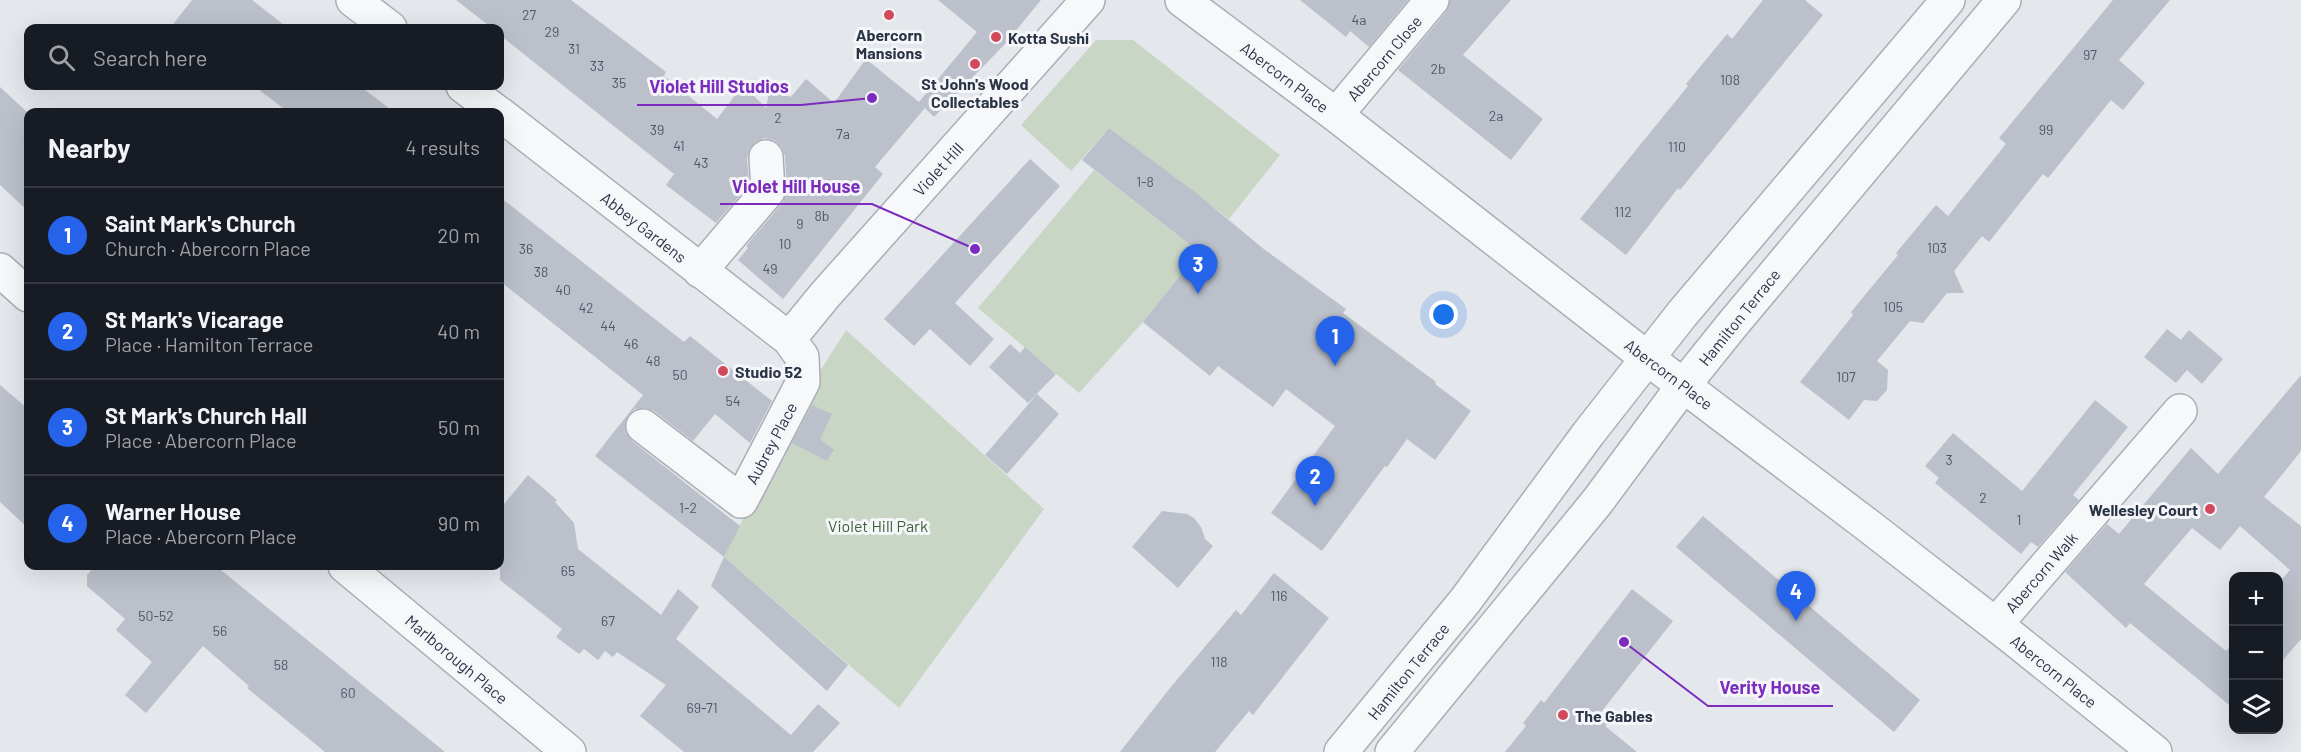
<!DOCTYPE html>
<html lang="en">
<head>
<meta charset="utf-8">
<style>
  body { margin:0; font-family:Barlow,sans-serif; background:#20242c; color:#f1f3f6 }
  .controls { position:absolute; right:18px; bottom:18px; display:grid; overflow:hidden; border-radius:12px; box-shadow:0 6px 24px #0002 }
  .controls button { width:54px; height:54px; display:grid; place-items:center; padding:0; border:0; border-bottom:2px solid #363941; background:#171b24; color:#f1f3f6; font:30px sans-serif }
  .you { position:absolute; left:1444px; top:315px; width:21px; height:21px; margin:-15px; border:4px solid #fff; border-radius:50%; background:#1a73e8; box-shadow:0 0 0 9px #1a73e833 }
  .badge { display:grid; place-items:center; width:39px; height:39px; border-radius:50%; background:#2563eb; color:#fff; font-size:20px; font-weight:700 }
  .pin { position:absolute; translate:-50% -50px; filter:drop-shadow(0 2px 3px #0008) }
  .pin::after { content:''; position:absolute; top:32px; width:21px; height:18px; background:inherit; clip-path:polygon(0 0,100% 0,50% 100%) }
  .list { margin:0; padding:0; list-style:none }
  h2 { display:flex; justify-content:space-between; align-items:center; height:78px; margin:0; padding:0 24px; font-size:26px }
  h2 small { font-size:20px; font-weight:400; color:#9ea1a6 }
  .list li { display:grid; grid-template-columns:39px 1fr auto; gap:18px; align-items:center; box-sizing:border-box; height:96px; padding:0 24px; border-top:2px solid #363941 }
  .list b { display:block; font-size:22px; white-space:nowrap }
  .list p { margin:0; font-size:20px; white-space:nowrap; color:#9ea1a6 }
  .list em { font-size:20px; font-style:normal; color:#9ea1a6 }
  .icon { flex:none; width:33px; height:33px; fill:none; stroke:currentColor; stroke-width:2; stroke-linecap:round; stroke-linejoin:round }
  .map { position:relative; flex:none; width:2301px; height:752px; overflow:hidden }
  .search { position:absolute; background:#171b24; box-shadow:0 6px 24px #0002; left:24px; top:24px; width:480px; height:66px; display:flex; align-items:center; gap:15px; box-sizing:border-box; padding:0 21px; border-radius:12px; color:#9ea1a6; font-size:22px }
  .panel { position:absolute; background:#171b24; box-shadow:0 6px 24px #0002; left:24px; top:108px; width:480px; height:462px; border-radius:12px }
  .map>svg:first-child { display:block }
  .green { fill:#c9d6c5 }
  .building { fill:#bbc0ca }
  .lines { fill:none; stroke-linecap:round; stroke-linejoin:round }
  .minor-casing { stroke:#a9aeb7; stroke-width:36 }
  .minor { stroke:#f7f8fa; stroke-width:33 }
  .poi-dot { fill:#d1495b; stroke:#f4f6f9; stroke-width:2 }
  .labels { text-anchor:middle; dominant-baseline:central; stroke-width:6; stroke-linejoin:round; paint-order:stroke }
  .number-label { font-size:14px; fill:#4f5766 }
  .poi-label { font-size:16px; font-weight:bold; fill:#2b3445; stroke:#f4f6f9; text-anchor:start }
  .street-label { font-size:16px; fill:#2b3445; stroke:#f4f6f9 }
  .park-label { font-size:16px; fill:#3f6138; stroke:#f4f6f9 }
  .leader { fill:none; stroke:#7b2cbf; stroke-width:2 }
  .callout-dot { fill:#7b2cbf; stroke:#f4f6f9; stroke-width:2 }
  .callout-label { font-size:18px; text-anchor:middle; font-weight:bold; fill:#7b2cbf; stroke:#f4f6f9; stroke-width:6; stroke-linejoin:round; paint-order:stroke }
</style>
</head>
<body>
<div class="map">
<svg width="2301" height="752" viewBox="0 0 2301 752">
  <rect width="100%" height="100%" fill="#e4e7ec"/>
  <path class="green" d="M1096 40H1133L1280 155 1229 219 1109 128 1071 171 1021 125Z
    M1094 170 1199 252 1143 322 1079 393 978 308Z
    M846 330 1044 509 899 708 724 557 804 397Z"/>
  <path class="building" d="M192 0H252L288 28H170Z
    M456 0H571L666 72 664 76 717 119 743 85 766 108 770 87 791 97 806 79 834 103 866 59 919 102 977 32 938 0H1041L1004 45 934 117 925 108 875 167 883 174 783 299 738 260 748 248 746 246 783 202 787 190 785 156 781 146 774 140 764 138 755 142 750 148 747 158 749 185 716 223 666 185 674 174 500 35V28H492Z
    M1300 0H1408L1369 47 1350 31 1346 37Z
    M1450 0H1511L1463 55 1543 119 1511 160 1398 70 1446 12Z
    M1763 0H1805L1823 15 1680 190 1678 188 1626 255 1580 219 1688 86 1686 84 1727 34 1732 39Z
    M2113 0H2170L2119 60 2145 83 2123 110 2111 100 2048 178 2043 174 1989 242 1982 236 1954 271 1964 293H1947L1923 323 1910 321 1877 361 1888 370 1887 390 1877 401 1864 400 1849 420 1800 382 1853 315 1851 312 1898 255 1896 253 1936 205 1948 216 2006 144 1999 138Z
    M254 86H360L394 112H288Z
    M0 87 28 113V211L0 185Z
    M1109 128 1196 193 1265 250 1346 309 1343 313 1436 382 1435 384 1471 411 1435 460 1407 439 1387 467 1385 466 1322 551 1271 513 1335 426 1286 389 1273 407 1218 366 1210 376 1143 322 1199 252 1082 160Z
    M1030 159 1060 186 955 303 994 339 970 366 930 329 914 346 884 319Z
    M500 197 684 342 690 336 772 401 750 443 715 414 693 441 654 411 646 408 635 409 628 415 625 423 626 433 632 441 740 526 724 557 595 456 643 395 500 281Z
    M2167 329 2181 340 2189 330 2223 359 2202 384 2187 370 2176 383 2144 357Z
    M1010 344 1020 353 1025 347 1056 374 1028 403 989 367Z
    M2301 375V451L2264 497 2301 526V639L2278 666V584L2290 570 2240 526 2220 550 2192 528 2144 584 2226 651 2234 642V709L2130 623 2126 628 2065 572 2107 524 2119 534 2191 448 2218 474Z
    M0 385 28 409V528L0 502Z
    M1037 394 1059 414 1007 474 985 455Z
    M2095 400 2128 427 2073 495 2079 500 2038 547 2031 542 2021 554 1935 483 1939 478 1925 466 1953 433 2022 491Z
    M812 405 832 414 820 439 834 450 827 461 792 443Z
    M528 475 557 500 555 502 574 523 578 549 661 615 678 589 699 607 676 639 791 735 818 704 840 723 813 752H684L640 716 666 685 617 652 613 657 605 651 598 660 584 649 579 654 556 637 562 629 500 580V509Z
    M1162 511 1187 514 1194 518 1201 527 1205 539 1213 546 1178 588 1132 547Z
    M1703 516 1920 700 1894 732 1676 547Z
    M724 557 848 665 827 691 711 586Z
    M95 566H216L445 752H325L247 688 249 686 203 646 146 713 125 695 152 662 116 630 125 619 87 586V575Z
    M1274 573 1329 618 1253 715 1249 711 1215 752H1120L1170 688 1236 610 1241 615Z
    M1632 589 1673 621 1598 716 1607 724 1605 726 1637 752H1505L1526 726 1523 723 1541 700 1544 703Z"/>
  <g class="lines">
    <g class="minor-casing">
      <path id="minor" d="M353 0 390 28
        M1182 0 1336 115 1647 358 1870 527 2013 638 2155 752
        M463 86 497 112
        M500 114 789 339 802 357 803 382 741 501 643 426
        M1336 115 1432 0
        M0 270 28 295
        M700 271 768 191 766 157
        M789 339 825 295 1088 0
        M345 566 569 752
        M1996 624 2180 411
        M1341 752 1465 601 1588 434 1682 314 1948 0
        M1392 752 1597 502 1683 386 1732 325 2004 0"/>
    </g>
    <use href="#minor" class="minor"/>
  </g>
  <g class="poi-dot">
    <circle cx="889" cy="15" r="6"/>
    <circle cx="996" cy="37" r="6"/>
    <circle cx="975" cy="64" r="6"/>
    <circle cx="723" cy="371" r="6"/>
    <circle cx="2210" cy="509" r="6"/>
    <circle cx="1563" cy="715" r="6"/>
  </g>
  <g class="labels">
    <g class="number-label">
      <text x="529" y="14">27</text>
      <text x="1359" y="19">4a</text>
      <text x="552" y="31">29</text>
      <text x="574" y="48">31</text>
      <text x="2090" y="54">97</text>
      <text x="597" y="65">33</text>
      <text x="1438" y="68">2b</text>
      <text x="1730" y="79">108</text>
      <text x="619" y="82">35</text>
      <text x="1496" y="115">2a</text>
      <text x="778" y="117">2</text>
      <text x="657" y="129">39</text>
      <text x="2046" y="129">99</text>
      <text x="843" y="133">7a</text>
      <text x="679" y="145">41</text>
      <text x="1677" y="146">110</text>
      <text x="701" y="162">43</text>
      <text x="1145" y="181">1-8</text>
      <text x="1623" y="211">112</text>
      <text x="822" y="215">8b</text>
      <text x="800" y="223">9</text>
      <text x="785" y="243">10</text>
      <text x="1937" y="247">103</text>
      <text x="526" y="248">36</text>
      <text x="770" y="268">49</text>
      <text x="541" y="271">38</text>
      <text x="563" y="289">40</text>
      <text x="1893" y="306">105</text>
      <text x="586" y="307">42</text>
      <text x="608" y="325">44</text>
      <text x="631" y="343">46</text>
      <text x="653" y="360">48</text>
      <text x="680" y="374">50</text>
      <text x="1846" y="376">107</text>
      <text x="733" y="400">54</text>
      <text x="1949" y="459">3</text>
      <text x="1983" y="497">2</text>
      <text x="688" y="507">1-2</text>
      <text x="2019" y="519">1</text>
      <text x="568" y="570">65</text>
      <text x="1279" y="595">116</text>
      <text x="156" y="615">50-52</text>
      <text x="608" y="620">67</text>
      <text x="220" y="630">56</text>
      <text x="1219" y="661">118</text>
      <text x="281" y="664">58</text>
      <text x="348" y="692">60</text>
      <text x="702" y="707">69-71</text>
    </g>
    <g class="poi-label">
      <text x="889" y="34" text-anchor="middle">Abercorn<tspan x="889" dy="18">Mansions</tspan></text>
      <text x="1008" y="37">Kotta Sushi</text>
      <text x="975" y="83" text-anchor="middle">St John's Wood<tspan x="975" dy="18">Collectables</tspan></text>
      <text x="735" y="371">Studio 52</text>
      <text x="2198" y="509" text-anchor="end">Wellesley Court</text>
      <text x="1575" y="715">The Gables</text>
    </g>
    <g class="street-label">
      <text transform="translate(1384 58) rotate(-50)">Abercorn Close</text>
      <text transform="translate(1285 77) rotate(37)">Abercorn Place</text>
      <text transform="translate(938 169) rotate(-48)">Violet Hill</text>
      <text transform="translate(644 227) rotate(38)">Abbey Gardens</text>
      <text transform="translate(1739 317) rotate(-51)">Hamilton Terrace</text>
      <text transform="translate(1669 374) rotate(37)">Abercorn Place</text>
      <text transform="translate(771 443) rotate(-62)">Aubrey Place</text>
      <text transform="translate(2041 572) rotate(-49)">Abercorn Walk</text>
      <text transform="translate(457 659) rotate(40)">Marlborough Place</text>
      <text transform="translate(1408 671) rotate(-51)">Hamilton Terrace</text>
      <text transform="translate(2054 671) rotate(39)">Abercorn Place</text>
    </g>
    <g class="park-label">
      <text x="878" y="525">Violet Hill Park</text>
    </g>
  </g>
  <path class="leader" d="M872 98L801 105H637M975 249L872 204H720M1624 642L1708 706H1833"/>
  <g class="callout-dot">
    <circle cx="872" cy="98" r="6"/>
    <circle cx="975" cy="249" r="6"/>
    <circle cx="1624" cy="642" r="6"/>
  </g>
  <g class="callout-label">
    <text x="719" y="93">Violet Hill Studios</text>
    <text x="796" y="193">Violet Hill House</text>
    <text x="1770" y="694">Verity House</text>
  </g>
</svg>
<div class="controls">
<button>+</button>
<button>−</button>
<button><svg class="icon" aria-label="layers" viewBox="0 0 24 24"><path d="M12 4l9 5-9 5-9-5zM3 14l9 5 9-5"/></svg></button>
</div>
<div class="you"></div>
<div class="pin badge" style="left:1335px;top:366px">1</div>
<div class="pin badge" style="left:1315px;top:506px">2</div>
<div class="pin badge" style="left:1198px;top:294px">3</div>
<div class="pin badge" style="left:1796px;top:621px">4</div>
<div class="search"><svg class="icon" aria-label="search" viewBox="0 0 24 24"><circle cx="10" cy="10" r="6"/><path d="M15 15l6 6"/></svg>Search here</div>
<section class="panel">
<h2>Nearby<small>4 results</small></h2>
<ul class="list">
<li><span class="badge">1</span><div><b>Saint Mark's Church</b><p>Church · Abercorn Place</p></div><em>20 m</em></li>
<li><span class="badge">2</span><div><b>St Mark's Vicarage</b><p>Place · Hamilton Terrace</p></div><em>40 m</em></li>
<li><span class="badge">3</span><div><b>St Mark's Church Hall</b><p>Place · Abercorn Place</p></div><em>50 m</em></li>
<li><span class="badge">4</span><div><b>Warner House</b><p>Place · Abercorn Place</p></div><em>90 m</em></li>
</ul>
</section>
</div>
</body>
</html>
